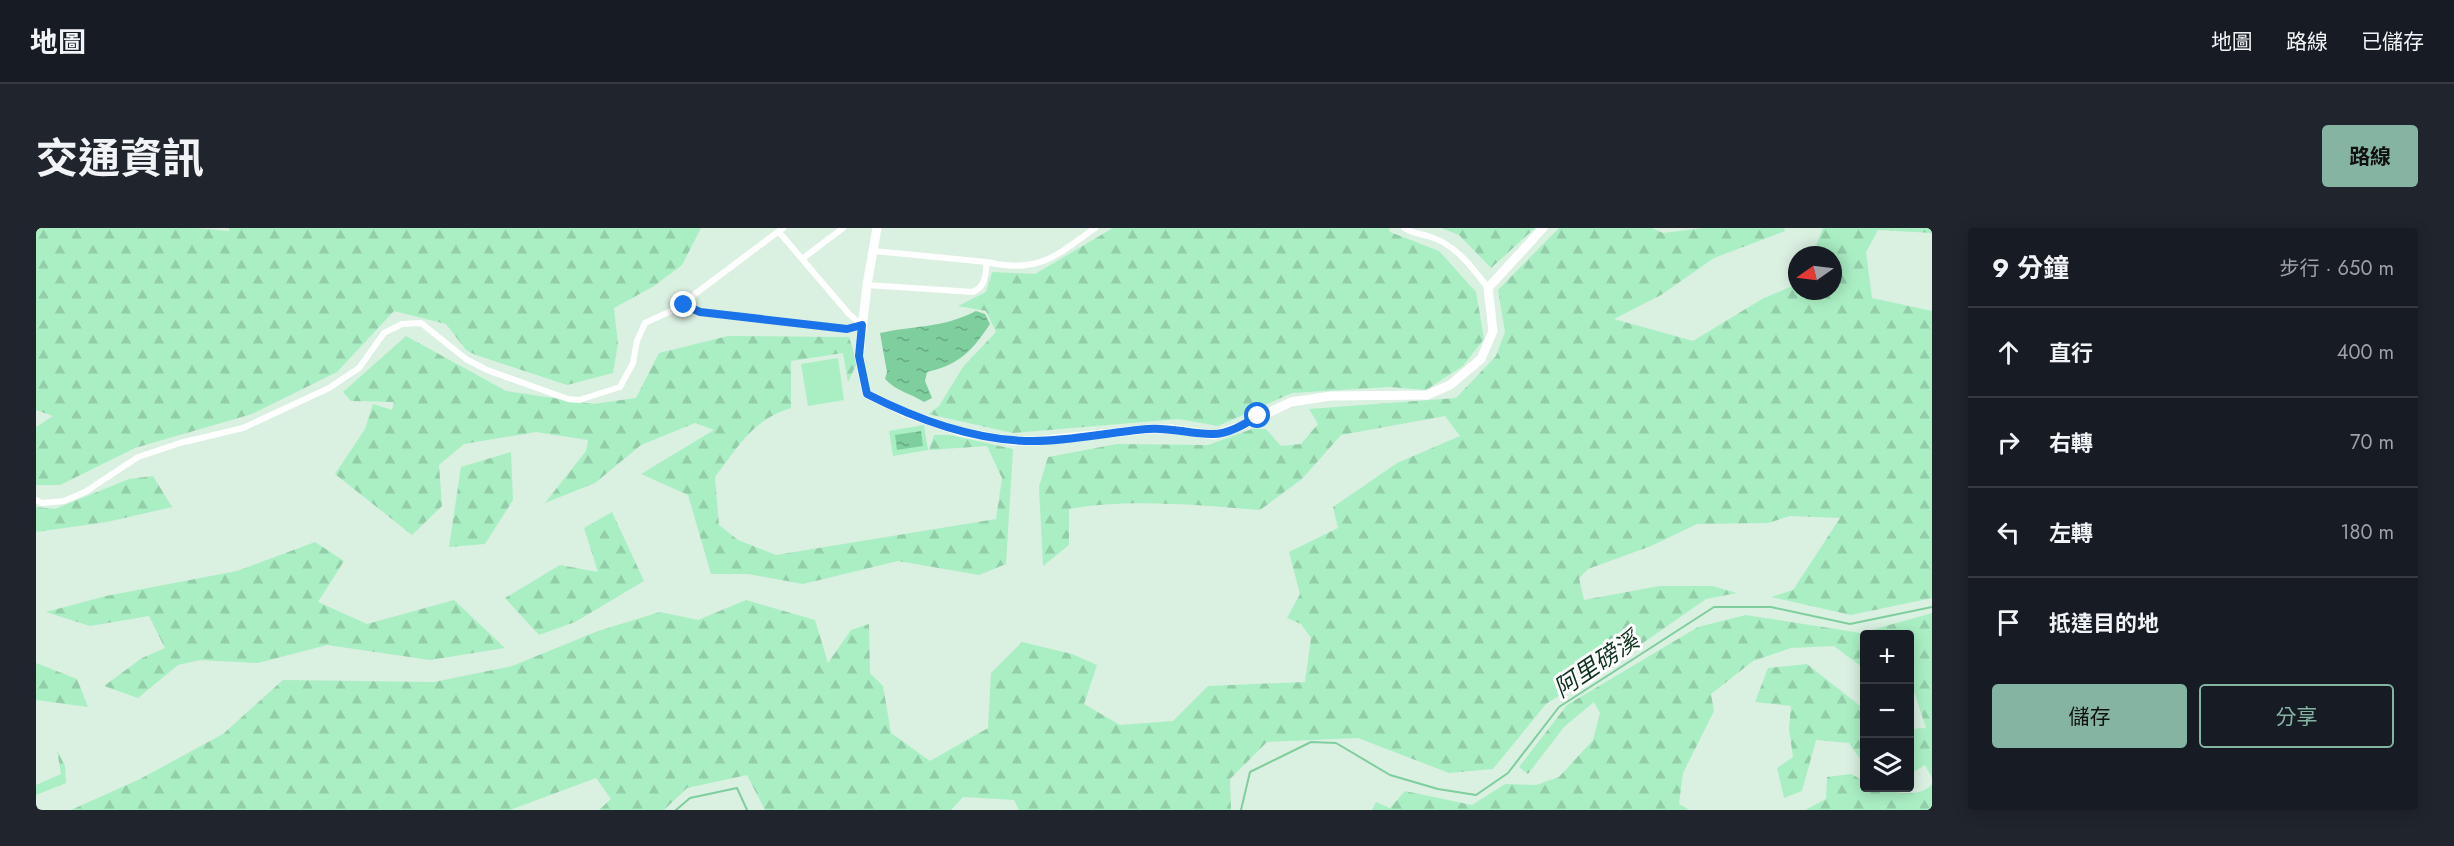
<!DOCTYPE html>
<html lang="zh-TW">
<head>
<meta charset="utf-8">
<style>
  body { margin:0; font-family:Jost,"Noto Sans TC",sans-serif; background:#20242c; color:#f1f3f6 }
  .controls { position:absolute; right:18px; bottom:18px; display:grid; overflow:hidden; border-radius:6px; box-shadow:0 3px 15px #0003 }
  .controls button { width:54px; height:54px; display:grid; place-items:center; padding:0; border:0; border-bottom:2px solid #363941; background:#171b24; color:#f1f3f6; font:30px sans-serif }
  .compass { position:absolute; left:1752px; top:18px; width:54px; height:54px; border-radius:50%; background:#171b24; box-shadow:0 3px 15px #0003; rotate:256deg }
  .stop { position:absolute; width:18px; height:18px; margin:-14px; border:4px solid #1a73e8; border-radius:50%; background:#fff }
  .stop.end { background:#1a73e8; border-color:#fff; box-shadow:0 2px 6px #0008 }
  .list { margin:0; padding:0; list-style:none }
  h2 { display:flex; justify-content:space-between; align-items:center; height:78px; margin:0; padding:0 24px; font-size:26px }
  h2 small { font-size:20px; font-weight:400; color:#9ea1a6 }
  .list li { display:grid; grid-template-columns:39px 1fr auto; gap:18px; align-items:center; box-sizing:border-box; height:90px; padding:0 24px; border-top:2px solid #363941 }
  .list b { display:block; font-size:22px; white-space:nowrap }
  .list em { font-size:20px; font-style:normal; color:#9ea1a6 }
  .actions { display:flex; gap:12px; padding:18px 24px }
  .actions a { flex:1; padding:14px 0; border:2px solid #85b4a2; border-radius:6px; text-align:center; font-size:21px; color:#85b4a2 }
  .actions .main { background:#85b4a2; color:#111 }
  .icon { flex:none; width:33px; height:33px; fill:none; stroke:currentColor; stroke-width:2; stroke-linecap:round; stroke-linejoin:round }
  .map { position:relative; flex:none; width:1896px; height:582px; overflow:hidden; border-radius:6px }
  header { display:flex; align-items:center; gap:36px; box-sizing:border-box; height:84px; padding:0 30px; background:#171b24; border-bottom:2px solid #363941 }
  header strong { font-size:28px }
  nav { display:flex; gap:33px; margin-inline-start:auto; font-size:21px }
  .intro { display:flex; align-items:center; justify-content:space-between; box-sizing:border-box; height:144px; padding:0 36px }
  h1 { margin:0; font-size:42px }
  .button { padding:15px 27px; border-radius:6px; background:#85b4a2; color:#111; font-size:21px; font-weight:700 }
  main { display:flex; gap:36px; padding:0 36px }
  aside { flex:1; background:#171b24; border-radius:6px; box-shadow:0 3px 15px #0003 }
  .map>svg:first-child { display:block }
  .grass { fill:#aaefc4 }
  .forest { fill:url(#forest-firs) }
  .water { fill:url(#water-ripples) }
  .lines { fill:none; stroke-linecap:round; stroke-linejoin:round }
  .stream { stroke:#7ece9e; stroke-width:2 }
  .street { stroke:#fff; stroke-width:6 }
  .secondary { stroke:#fff; stroke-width:9 }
  .route { stroke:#1a73e8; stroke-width:8 }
  .labels { text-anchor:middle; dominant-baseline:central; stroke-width:6; stroke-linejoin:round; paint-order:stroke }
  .water-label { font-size:24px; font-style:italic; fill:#0f321f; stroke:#fff }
</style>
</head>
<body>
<header>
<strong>地圖</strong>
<nav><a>地圖</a><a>路線</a><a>已儲存</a></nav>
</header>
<div class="intro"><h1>交通資訊</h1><a class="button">路線</a></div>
<main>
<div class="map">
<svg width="1896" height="582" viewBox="0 0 1896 582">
  <defs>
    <pattern id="forest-firs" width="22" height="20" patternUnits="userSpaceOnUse" patternTransform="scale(1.5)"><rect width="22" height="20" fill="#aaefc4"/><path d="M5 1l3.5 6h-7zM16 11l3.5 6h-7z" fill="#93cea9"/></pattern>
    <pattern id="water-ripples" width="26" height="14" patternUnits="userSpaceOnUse" patternTransform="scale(1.5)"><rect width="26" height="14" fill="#7ece9e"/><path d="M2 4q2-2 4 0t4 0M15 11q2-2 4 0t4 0" fill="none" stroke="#68a882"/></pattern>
  </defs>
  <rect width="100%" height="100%" fill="#daf0e1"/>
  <path class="grass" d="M802 130 808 172 772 178 765 136Z
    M888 197 892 222 857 228 853 203Z"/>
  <path class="forest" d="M0 0H162L193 3V0H665L646 37 618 58 578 80 582 116 577 145 531 157 440 127 430 122 410 96 358 83 301 144 216 186 99 220 24 257H0V199L17 188 0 182Z
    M1077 0H1353L1354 4 1403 23 1440 64 1448 111 1427 138 1390 162 1353 159 1256 165 1182 198 1143 191 977 205 892 186 903 178 927 139 960 104 950 83 922 78 950 64 956 44 999 46Z
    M1405 0H1499L1455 40 1423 7Z
    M1523 0H1616L1627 5 1667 0H1748L1749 3 1678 30 1625 67 1578 91 1657 113 1726 71 1761 56V63H1797V27H1776L1787 0H1896V5L1842 2 1830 24 1836 70 1896 83V370L1815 387 1735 369 1757 362 1804 290 1754 288 1732 295 1661 296 1615 318 1552 341 1543 350 1548 372 1623 358H1676L1701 365 1670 371 1604 417 1510 476 1457 541 1413 545 1322 510 1231 514 1194 551 1195 582H983L978 572 927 569 915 582H729L711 547 651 560 628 582H563L575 571 560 550 474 582H35L104 551 187 506 247 452 398 454 476 438 562 403 624 384 662 392 710 372 779 392 792 435 815 402 833 396 834 445 847 458 855 505 894 533 952 500 955 445 986 414 1036 426 1061 437 1048 476 1084 497 1137 493 1172 458 1269 454 1275 410 1265 396 1251 390 1264 366 1253 324 1302 300 1297 279 1361 235 1424 208 1409 188 1305 207 1266 251 1224 282C1161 277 1095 270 1033 281V317L1007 338 1003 259 1012 229 1081 216 1172 217 1216 201H1230L1245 218 1265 216 1282 196 1273 181 1420 170 1460 128 1469 104 1462 62Z
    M370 108 470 163 557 176 600 170 623 125 692 108 813 109 821 135 812 154 807 125 755 133V180C716 192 703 218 679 249L683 297 702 312 740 327 960 291 966 250 951 218 893 222 898 207H914L977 221 970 336 943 347 862 333 767 356 712 346H675L652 267 605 246 678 202 659 195 605 217 559 255 509 275 550 223 552 212 500 204 428 216 403 237 406 278 376 307 299 246 329 201 337 176 356 182 358 174 315 173 307 164Z
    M475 224 477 272 449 316 413 319 425 239Z
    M117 248 136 279 71 294 0 304V279L19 281 93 251Z
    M576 284 608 353 539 394 503 407 469 370 524 337 562 344 548 300Z
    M279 314 308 333 282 374 331 396 418 372 469 420 394 432 291 417 222 435 164 432 142 437 102 470 68 458 106 430 129 420 113 388 54 398 10 384 70 368 201 343Z
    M1896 385V550L1889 537 1874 546V501L1890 500 1874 451V406H1828V436L1826 439 1798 418 1755 420 1717 433 1675 466 1678 483 1647 545 1643 576 1652 581 1650 582H1336L1340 574 1354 580 1369 563 1436 577 1469 556 1500 557 1523 549 1557 512 1564 485 1558 474 1528 499 1492 546 1483 539 1531 477 1662 399 1710 387 1825 405Z
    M0 435 41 451 52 479 0 472Z
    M1771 436 1828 481V537L1813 515 1780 512 1766 563 1748 570 1741 540 1757 529 1753 501 1755 478 1719 474 1732 440Z
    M21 522 29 538 30 555 0 567V557L25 546Z
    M1815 546 1828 553V560C1848 560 1881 574 1896 556V582H1769L1790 571 1791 549Z"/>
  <path class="water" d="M940 83 949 86 954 96C936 123 923 137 891 144L889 153 896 170 888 174C874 165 860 163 849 151L851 144 844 105C880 97 904 101 940 83Z
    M885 203 887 218 861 222 859 207Z"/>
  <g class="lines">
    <path class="stream" d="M640 582 654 570 701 560 711 582
      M1205 582 1214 544 1275 514 1300 515 1354 547 1402 561 1440 567 1472 545 1523 479 1678 379H1735L1814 396 1896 379"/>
    <path class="street" d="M1368 0C1376 5 1385 6 1395 9 1421 18 1436 39 1452 60
      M743 4 813 86 826 97
      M838 23 951 34C1002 46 1020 28 1059 0
      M766 31 807 0
      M831 57 937 64C950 58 949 47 951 34
      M648 77 664 84 811 101 826 97
      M0 272 6 275 28 273 49 264 102 229 144 215 207 200 293 160 323 140 348 105 366 96 385 95 430 131 451 142 532 171 543 172 584 159 597 135 601 113 609 95 648 77 659 66 747 0"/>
    <path class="secondary" d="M841 0 831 57 823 128 831 166 870 185 925 204 977 213H1000L1113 201H1136L1178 207 1205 198 1255 174 1295 168 1391 167 1414 157 1445 131 1457 103 1452 60 1507 0"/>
  </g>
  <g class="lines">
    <path class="route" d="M648 77 664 84 811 101 826 97 823 128 831 166C882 192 939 213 997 213 1035 213 1074 204 1112 201 1133 199 1154 206 1175 206 1191 207 1209 196 1222 188"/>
  </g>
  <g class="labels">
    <g class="water-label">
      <text transform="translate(1560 436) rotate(-34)">阿里磅溪</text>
    </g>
  </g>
</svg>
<div class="controls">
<button>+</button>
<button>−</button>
<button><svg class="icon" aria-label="layers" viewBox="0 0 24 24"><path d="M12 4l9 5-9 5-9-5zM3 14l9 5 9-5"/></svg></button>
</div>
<svg class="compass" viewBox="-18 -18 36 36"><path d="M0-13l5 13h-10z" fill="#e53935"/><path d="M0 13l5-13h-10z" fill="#9ea1a6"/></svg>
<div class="stop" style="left:1222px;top:188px"></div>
<div class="stop end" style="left:648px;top:77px"></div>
</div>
<aside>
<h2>9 分鐘<small>步行 · 650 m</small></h2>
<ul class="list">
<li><svg class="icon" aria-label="ahead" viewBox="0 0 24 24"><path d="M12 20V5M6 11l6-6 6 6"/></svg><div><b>直行</b></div><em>400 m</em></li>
<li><svg class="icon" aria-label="right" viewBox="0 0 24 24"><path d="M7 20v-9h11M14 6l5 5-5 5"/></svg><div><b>右轉</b></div><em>70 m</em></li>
<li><svg class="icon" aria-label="left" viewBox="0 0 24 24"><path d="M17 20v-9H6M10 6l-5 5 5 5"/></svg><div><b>左轉</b></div><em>180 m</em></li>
<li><svg class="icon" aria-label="arrive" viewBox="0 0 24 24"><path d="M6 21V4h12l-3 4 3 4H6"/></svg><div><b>抵達目的地</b></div></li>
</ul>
<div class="actions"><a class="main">儲存</a><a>分享</a></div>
</aside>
</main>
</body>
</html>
